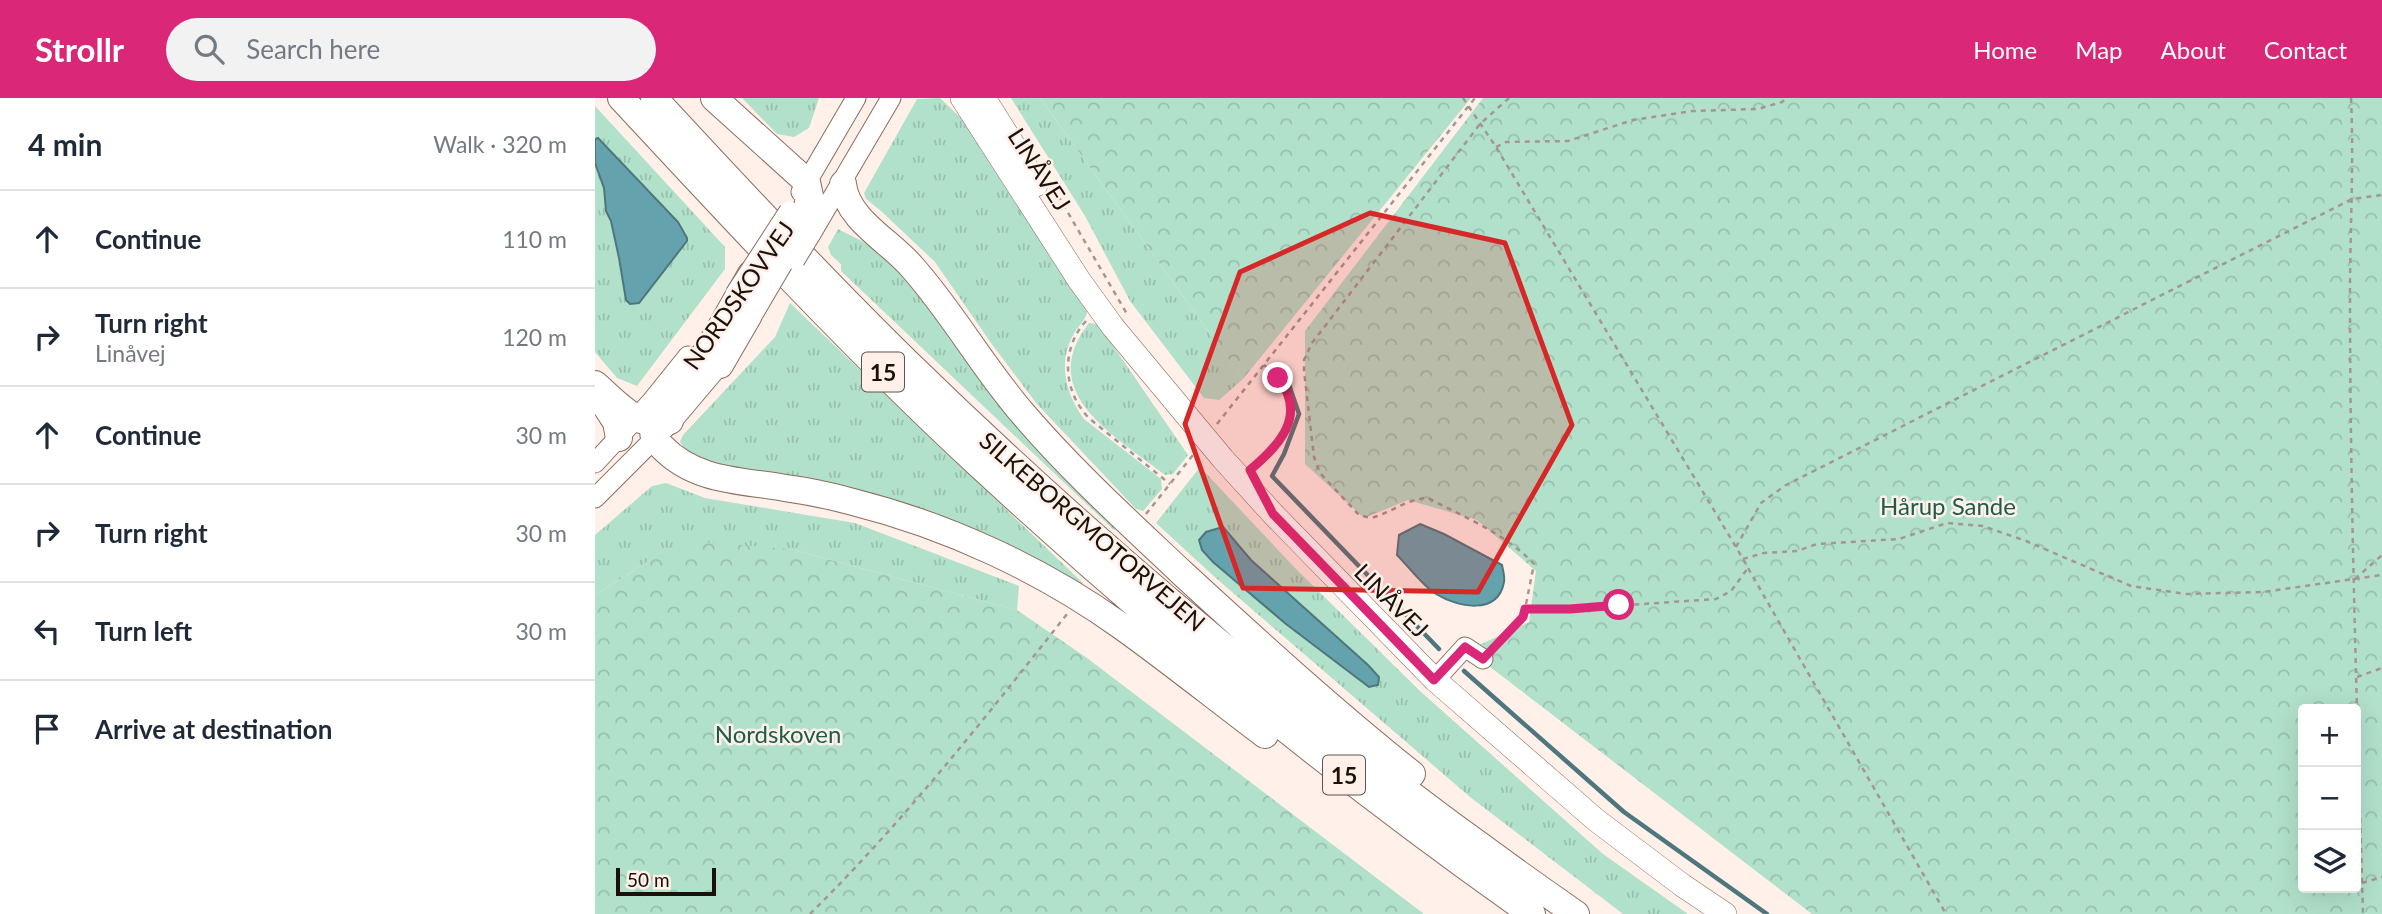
<!DOCTYPE html>
<html lang="en">
<head>
<meta charset="utf-8">
<style>
  body { margin:0; font-family:Lato,sans-serif; background:#f2f2f3; color:#1f2937 }
  .controls { position:absolute; right:21px; bottom:21px; display:grid; overflow:hidden; border-radius:7px; box-shadow:0 7px 28px #0002 }
  .controls button { width:63px; height:63px; display:grid; place-items:center; padding:0; border:0; border-bottom:2px solid #e0e1e3; background:#fff; color:#1f2937; font:35px sans-serif }
  .scale { position:absolute; left:21px; bottom:18px; width:100px; box-sizing:border-box; padding-left:7px; border:4px solid #1b100a; border-top:0; font-size:19px; line-height:24px; white-space:nowrap; color:#1b100a; -webkit-text-stroke:5px #fff0e9; paint-order:stroke }
  .stop { position:absolute; width:21px; height:21px; margin:-16px; border:5px solid #db2777; border-radius:50%; background:#fff }
  .stop.end { background:#db2777; border-color:#fff; box-shadow:0 2px 7px #0008 }
  .list { margin:0; padding:0; list-style:none }
  h2 { display:flex; justify-content:space-between; align-items:center; height:91px; margin:0; padding:0 28px; font-size:30px }
  h2 small { font-size:23px; font-weight:400; color:#747a83 }
  .list li { display:grid; grid-template-columns:46px 1fr auto; gap:21px; align-items:center; box-sizing:border-box; height:98px; padding:0 28px; border-top:2px solid #e0e1e3 }
  .list b { display:block; font-size:26px; white-space:nowrap }
  .list p { margin:0; font-size:23px; white-space:nowrap; color:#747a83 }
  .list em { font-size:23px; font-style:normal; color:#747a83 }
  .icon { flex:none; width:38px; height:38px; fill:none; stroke:currentColor; stroke-width:2; stroke-linecap:round; stroke-linejoin:round }
  .map { position:relative; flex:none; width:1787px; height:816px; overflow:hidden }
  header { display:flex; align-items:center; gap:42px; box-sizing:border-box; height:98px; padding:0 35px; background:#db2777; color:#fff }
  header strong { font-size:33px }
  nav { display:flex; gap:38px; margin-inline-start:auto; font-size:24px }
  .search { width:490px; height:63px; background:#f2f2f3; display:flex; align-items:center; gap:18px; box-sizing:border-box; padding:0 24px; border-radius:38px; color:#747a83; font-size:26px }
  main { display:flex }
  aside { flex:1; background:#fff }
  .map>svg:first-child { display:block }
  .grass { fill:url(#grass-tufts) }
  .forest { fill:url(#forest-crowns); fill-rule:evenodd }
  .water { fill:#64a2ae; stroke:#4e767d; stroke-width:2 }
  .lines { fill:none; stroke-linecap:round; stroke-linejoin:round }
  .stream { stroke:#4e767d; stroke-width:4.5 }
  .minor-casing { stroke:#8b6c5d; stroke-width:21 }
  .major-casing { stroke:#8b6c5d; stroke-width:24 }
  .highway-casing { stroke:#8b6c5d; stroke-width:28 }
  .path { stroke:#a49690; stroke-width:2.5; stroke-dasharray:5 5; stroke-linecap:butt }
  .minor { stroke:#fff; stroke-width:19 }
  .major { stroke:#fff; stroke-width:23 }
  .highway { stroke:#fff; stroke-width:26 }
  .minor-bridge-casing { stroke:#8b6c5d; stroke-width:21; stroke-linecap:butt }
  .highway-bridge-casing { stroke:#8b6c5d; stroke-width:28; stroke-linecap:butt }
  .minor-bridge { stroke:#fff; stroke-width:19 }
  .highway-bridge { stroke:#fff; stroke-width:26 }
  .route { stroke:#db2777; stroke-width:9 }
  .marked { fill:#d62828; fill-opacity:0.2; stroke:#d62828; stroke-width:5; stroke-linejoin:round }
  .labels { text-anchor:middle; dominant-baseline:central; stroke-width:5; stroke-linejoin:round; paint-order:stroke }
  .shield { fill:#fff0e9; stroke:#5f534d; stroke-width:2 }
  .shield-label { font-size:23px; font-weight:bold; fill:#1b100a }
  .street-label { font-size:24px; fill:#1b100a; stroke:#fff0e9 }
  .park-label { font-size:24px; fill:#1c5d45; stroke:#fff0e9 }
</style>
</head>
<body>
<header>
<strong>Strollr</strong>
<div class="search"><svg class="icon" aria-label="search" viewBox="0 0 24 24"><circle cx="10" cy="10" r="6"/><path d="M15 15l6 6"/></svg>Search here</div>
<nav><a>Home</a><a>Map</a><a>About</a><a>Contact</a></nav>
</header>
<main>
<aside>
<h2>4 min<small>Walk · 320 m</small></h2>
<ul class="list">
<li><svg class="icon" aria-label="ahead" viewBox="0 0 24 24"><path d="M12 20V5M6 11l6-6 6 6"/></svg><div><b>Continue</b></div><em>110 m</em></li>
<li><svg class="icon" aria-label="right" viewBox="0 0 24 24"><path d="M7 20v-9h11M14 6l5 5-5 5"/></svg><div><b>Turn right</b><p>Linåvej</p></div><em>120 m</em></li>
<li><svg class="icon" aria-label="ahead" viewBox="0 0 24 24"><path d="M12 20V5M6 11l6-6 6 6"/></svg><div><b>Continue</b></div><em>30 m</em></li>
<li><svg class="icon" aria-label="right" viewBox="0 0 24 24"><path d="M7 20v-9h11M14 6l5 5-5 5"/></svg><div><b>Turn right</b></div><em>30 m</em></li>
<li><svg class="icon" aria-label="left" viewBox="0 0 24 24"><path d="M17 20v-9H6M10 6l-5 5 5 5"/></svg><div><b>Turn left</b></div><em>30 m</em></li>
<li><svg class="icon" aria-label="arrive" viewBox="0 0 24 24"><path d="M6 21V4h12l-3 4 3 4H6"/></svg><div><b>Arrive at destination</b></div></li>
</ul>
</aside>
<div class="map">
<svg width="1787" height="816" viewBox="0 0 1787 816">
  <defs>
    <pattern id="grass-tufts" width="24" height="20" patternUnits="userSpaceOnUse" patternTransform="scale(1.75)"><rect width="24" height="20" fill="#b1e1ca"/><path d="M3 7l-1-3M5 7V3M7 7l1-3M15 17l-1-3M17 17v-4M19 17l1-3" fill="none" stroke="#98c0ac"/></pattern>
    <pattern id="forest-crowns" width="20" height="18" patternUnits="userSpaceOnUse" patternTransform="scale(1.75)"><rect width="20" height="18" fill="#b1e1ca"/><path d="M2 6a3 3 0 1 1 6 0M12 15a3 3 0 1 1 6 0" fill="none" stroke="#98c0ac"/></pattern>
  </defs>
  <rect width="100%" height="100%" fill="#fff0e9"/>
  <path class="grass" d="M147 0H224L214 30 199 39 182 36Z
    M345 0 367 21 492 211C493 219 485 226 480 234 462 263 470 295 489 321L566 381 567 391 548 413 541 411 441 305 396 245 340 164 286 113 271 101 269 95 322 1Z
    M416 0H445L648 281 624 302 609 300 535 203 490 118Z
    M0 8 130 149V171L42 288 22 280 0 254V65L9 90 11 113 16 123 24 160 31 201 44 205 92 143V140L83 124 3 40 0 41Z
    M243 131 267 143 288 158 317 189 393 291 525 428 519 432 246 173V166L236 157 233 149Z
    M195 205 488 485 481 491 387 437 114 367 91 353 85 344 88 337 180 239Z
    M494 225 503 226 593 357 578 376 570 377C521 338 439 295 494 225Z
    M605 369 701 471 825 593 1008 756 1093 816H1028L875 699 622 481 561 425Z
    M71 385 110 400 260 425 424 488 422 512 195 451 60 459 0 497V437L57 388Z"/>
  <path class="forest" d="M445 0H876L648 281Z
    M888 0H1787V816H1217L873 552 934 524 941 473 882 422 813 402 769 420 710 366V233ZM1708 611H1761V790H1708Z
    M109 444 195 451 422 512 492 560 829 816H0V497L60 459Z"/>
  <path class="water" d="M3 40 83 124 92 140V143L44 205 35 206 31 202 24 160 16 123 11 113 9 90 0 65V41Z
    M825 426 849 436 907 467C908 472 910 479 909 484 903 518 862 509 841 496 827 487 814 469 802 457L804 437Z
    M628 429 656 462 773 567 784 579 783 587 774 589 691 526 618 464 607 452 604 442 611 434Z"/>
  <g class="lines">
    <path class="stream" d="M691 278 704 316 689 356 677 378 844 551
      M869 573 1029 714 1172 816"/>
    <g class="minor-casing">
      <path id="minor" d="M206 94 261 0
        M216 136 296 0
        M0 365 56 304 93 258
        M0 400 79 321 133 257
        M840 582 870 549 888 561"/>
    </g>
    <g class="major-casing">
      <path id="major" d="M367 0 484 182 518 229 628 361 678 416 840 582 1001 722 1087 787 1130 816
        M389 0 421 51 441 87"/>
    </g>
    <g class="highway-casing">
      <path id="highway" d="M26 0C142 125 258 250 383 366 558 528 742 679 937 816
        M59 0C142 90 225 179 312 264 519 466 744 651 981 816
        M119 0 212 84 215 98 207 126
        M248 86C252 122 295 143 317 169 358 215 388 270 429 317 477 373 532 423 586 474 661 543 737 612 817 676
        M156 176 114 250 59 326C56 337 60 342 67 349 101 384 146 382 190 390 213 393 236 398 258 404 353 428 446 471 526 528 575 563 622 601 670 637
        M125 267 154 217
        M0 286C20 303 46 335 75 323
        M4 298 21 324 24 340"/>
    </g>
    <path class="path" d="M868 0 901 49 1141 449 1351 816
      M914 0 885 26 717 245 709 262V273L719 359 725 375 764 417 776 420C796 415 811 401 833 400 869 419 911 436 939 466L930 511
      M1756 0C1759 65 1755 131 1755 196 1755 403 1762 610 1768 816
      M901 49 911 44 973 43 1038 22 1097 13 1163 11 1187 4 1191 0
      M458 89 532 216
      M491 223C465 251 468 295 495 321L575 386
      M622 326 880 0
      M658 370C667 361 679 353 686 342 705 316 691 285 669 267
      M551 416 598 357
      M1141 449 1166 405 1191 387 1757 101 1787 97
      M1148 461 1169 455 1202 453 1222 446 1304 441 1352 425 1388 428 1431 443 1536 488 1591 496 1668 494 1787 477
      M1760 481 1787 457
      M898 549 928 519 930 511H975L1121 501 1136 493 1153 470
      M1762 579 1787 570
      M1767 785 1787 779
      M215 816C309 723 391 619 472 516"/>
    <use href="#minor" class="minor"/>
    <use href="#major" class="major"/>
    <use href="#highway" class="highway"/>
    <g class="minor-bridge-casing">
      <path id="minor-bridge" d="M200 162 216 136
        M140 196 194 113"/>
    </g>
    <g class="highway-bridge-casing">
      <path id="highway-bridge" d="M156 213 207 126"/>
    </g>
    <use href="#minor-bridge" class="minor-bridge"/>
    <use href="#highway-bridge" class="highway-bridge"/>
  </g>
  <g class="lines">
    <path class="route" d="M683 280C713 317 684 348 655 372L678 416 839 582 870 549 888 561 928 519 930 511H975L1024 507"/>
  </g>
  <path class="marked" d="M775 115 910 145 977 327 883 494 648 490 590 326 645 174Z"/>
  <g class="labels">
    <g class="shield">
      <rect x="267" y="254.5" width="42" height="39" rx="5"/>
      <rect x="728" y="657.5" width="42" height="39" rx="5"/>
    </g>
    <g class="shield-label">
      <text x="288" y="274">15</text>
      <text x="749" y="677">15</text>
    </g>
    <g class="street-label">
      <text transform="translate(445 71) rotate(57)">LINÅVEJ</text>
      <text transform="translate(143 197) rotate(-55)">NORDSKOVVEJ</text>
      <text transform="translate(498 433) rotate(41)">SILKEBORGMOTORVEJEN</text>
      <text transform="translate(797 502) rotate(45)">LINÅVEJ</text>
    </g>
    <g class="park-label">
      <text x="1353" y="407">Hårup Sande</text>
      <text x="183" y="635">Nordskoven</text>
    </g>
  </g>
</svg>
<div class="controls">
<button>+</button>
<button>−</button>
<button><svg class="icon" aria-label="layers" viewBox="0 0 24 24"><path d="M12 4l9 5-9 5-9-5zM3 14l9 5 9-5"/></svg></button>
</div>
<div class="scale">50 m</div>
<div class="stop" style="left:1024px;top:507px"></div>
<div class="stop end" style="left:683px;top:280px"></div>
</div>
</main>
</body>
</html>
